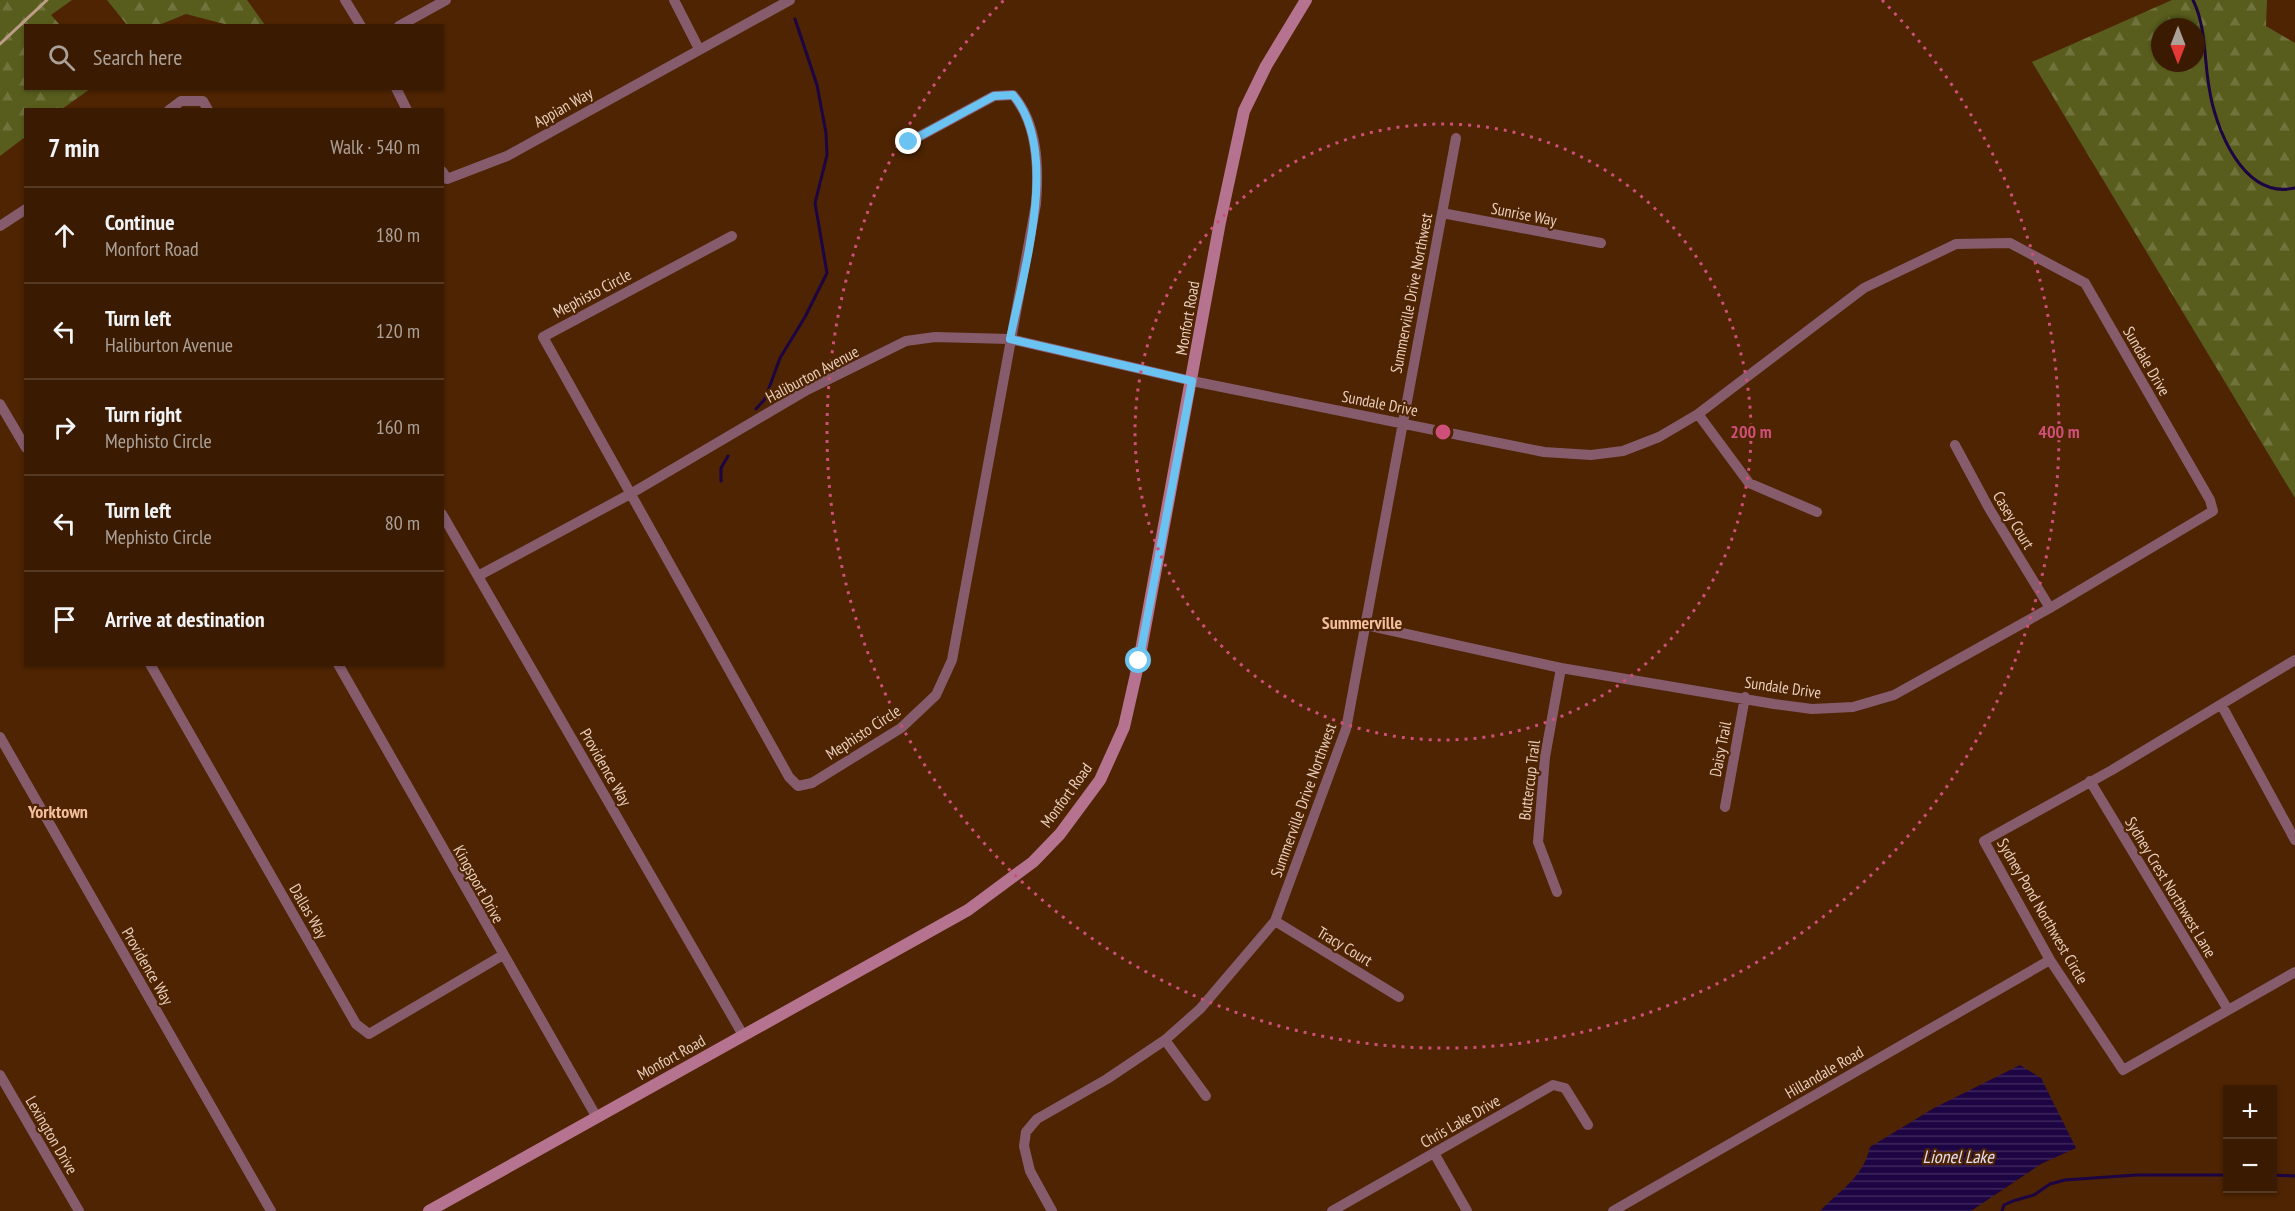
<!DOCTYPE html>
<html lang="en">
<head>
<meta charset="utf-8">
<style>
  body { margin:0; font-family:"PT Sans Narrow",sans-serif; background:#41240c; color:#f1f3f6 }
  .controls { position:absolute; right:18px; bottom:18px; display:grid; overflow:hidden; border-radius:0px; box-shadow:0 2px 4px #0004 }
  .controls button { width:54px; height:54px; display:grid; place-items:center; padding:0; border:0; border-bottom:2px solid #543924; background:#3a1b02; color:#f1f3f6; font:30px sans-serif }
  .compass { position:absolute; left:2151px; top:18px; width:54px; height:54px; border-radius:50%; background:#3a1b02; box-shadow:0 2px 4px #0004; rotate:180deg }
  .stop { position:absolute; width:18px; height:18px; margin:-14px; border:4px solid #6bc3f2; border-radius:50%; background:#fff }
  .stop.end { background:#6bc3f2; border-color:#fff; box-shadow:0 2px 6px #0008 }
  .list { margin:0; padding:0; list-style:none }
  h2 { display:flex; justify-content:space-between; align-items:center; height:78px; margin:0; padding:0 24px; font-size:26px }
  h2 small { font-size:20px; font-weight:400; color:#aba199 }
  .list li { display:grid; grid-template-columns:39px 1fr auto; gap:18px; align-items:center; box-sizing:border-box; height:96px; padding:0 24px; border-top:2px solid #543924 }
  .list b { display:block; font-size:22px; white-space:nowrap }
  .list p { margin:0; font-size:20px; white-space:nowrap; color:#aba199 }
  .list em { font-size:20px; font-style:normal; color:#aba199 }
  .icon { flex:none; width:33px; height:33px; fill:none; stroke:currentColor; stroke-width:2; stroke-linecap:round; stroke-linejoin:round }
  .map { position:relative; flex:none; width:2295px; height:1211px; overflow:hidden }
  .search { position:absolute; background:#3a1b02; box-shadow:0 2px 4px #0004; left:24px; top:24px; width:420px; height:66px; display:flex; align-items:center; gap:15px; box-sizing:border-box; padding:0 21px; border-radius:0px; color:#aba199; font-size:22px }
  .panel { position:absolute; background:#3a1b02; box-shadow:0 2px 4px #0004; left:24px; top:108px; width:420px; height:558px; border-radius:0px }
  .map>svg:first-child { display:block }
  .forest { fill:url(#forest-firs); fill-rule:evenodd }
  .water { fill:url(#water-rules) }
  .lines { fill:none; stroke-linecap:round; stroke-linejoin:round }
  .stream { stroke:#1d0443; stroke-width:3 }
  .street { stroke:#865c6d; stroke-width:10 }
  .secondary { stroke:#b6738f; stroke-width:12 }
  .rail { stroke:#bd9d88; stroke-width:3 }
  .route { stroke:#6bc3f2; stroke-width:8 }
  .ring { fill:none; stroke:#ce4f78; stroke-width:3; stroke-dasharray:3 6 }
  .labels { text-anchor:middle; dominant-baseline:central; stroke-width:4.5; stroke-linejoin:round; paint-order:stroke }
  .street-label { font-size:16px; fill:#e9cebd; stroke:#4e2402 }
  .neighbourhood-label { font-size:18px; font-weight:bold; fill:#f3be9d; stroke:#4e2402 }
  .water-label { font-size:18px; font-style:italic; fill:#e2def6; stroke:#4e2402 }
  .centre { fill:#ce4f78; stroke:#4e2402; stroke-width:3 }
  .ring-label { font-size:18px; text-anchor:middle; font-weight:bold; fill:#ce4f78; stroke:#4e2402; stroke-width:4.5; stroke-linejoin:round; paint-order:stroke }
</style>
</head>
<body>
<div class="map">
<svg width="2295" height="1211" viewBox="0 0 2295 1211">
  <defs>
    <pattern id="forest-firs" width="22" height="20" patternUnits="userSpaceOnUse" patternTransform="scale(1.5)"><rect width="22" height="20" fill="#585d1d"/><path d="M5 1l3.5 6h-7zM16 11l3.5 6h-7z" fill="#70733c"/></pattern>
    <pattern id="water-rules" width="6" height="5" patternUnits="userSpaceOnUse" patternTransform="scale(1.5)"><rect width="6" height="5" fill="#1d0443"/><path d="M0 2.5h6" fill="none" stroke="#3e275c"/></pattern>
  </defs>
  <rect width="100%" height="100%" fill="#4e2402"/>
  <path class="forest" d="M0 0H72L51 15 60 25 26 26V88L90 89 62 109 26 110 25 137 0 156Z
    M107 0H247L265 25H228L186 14 159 25H127Z
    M2172 0H2267L2266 26 2295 43V498L2032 62ZM2160 27H2196V63H2160Z"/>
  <path class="water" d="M2020 1065 2041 1078 2076 1148 2041 1164 1971 1211H1820C1840 1190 1863 1178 1870 1147L1934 1108Z"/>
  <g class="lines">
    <path class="stream" d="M2193 0C2206 26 2204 59 2209 87 2215 128 2243 200 2295 188
      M756 409 765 399 780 358 805 317 827 273 815 203 827 155 826 133 817 85 795 19
      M721 481V468L728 456
      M2272 1175 2295 1176
      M2002 1211 2004 1205 2013 1201 2034 1195 2050 1184 2065 1180 2136 1175H2228"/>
    <path class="street" d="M345 0 361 26
      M674 0 699 49
      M399 26 446 0
      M396 88 407 110
      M169 110 181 101H203L208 110
      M442 171 447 179 507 156 790 0
      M1442 213 1601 243
      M0 226 26 209
      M732 236 543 337 789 777 798 786 812 783 901 728 936 695 952 660 1036 204C1039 168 1038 124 1013 95L994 96 909 142
      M0 404 26 448
      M1698 414 1749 483 1817 512
      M1955 445 1990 510 2050 608
      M442 514 743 1035
      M478 576 632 493 807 390 906 341 935 337 1010 339 1192 381 1464 436 1544 452 1591 455 1623 451 1659 437 1698 414 1864 288 1956 244 2010 243 2085 283 2210 500 2213 511 2050 608 1894 695 1853 707 1812 709 1774 704 1561 668 1366 625
      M2295 660 2112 770 1984 841 2050 960 2123 1070 2295 972
      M150 664 356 1024 369 1034 503 955
      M338 664 596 1116
      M2222 706 2295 840
      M0 737 271 1211
      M2090 781 2227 1008
      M1725 807 1745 697
      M1557 892 1538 842 1545 757 1561 668
      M1275 921 1399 997
      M1165 1040 1206 1096
      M0 1075 79 1211
      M1434 1153 1467 1211
      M1052 1211 1030 1171 1024 1146 1026 1132 1037 1119 1107 1079 1165 1040 1200 1009 1275 921 1346 729 1456 138
      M1332 1211 1553 1085 1565 1088 1588 1125
      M1613 1211 2050 960"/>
    <path class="secondary" d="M429 1211 968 910 1033 862 1060 834 1100 780 1124 727 1139 661 1220 222 1244 111 1266 66 1306 0"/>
    <path class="rail" d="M0 44 47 0"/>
  </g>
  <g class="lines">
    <path class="route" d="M909 142 994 96 1013 95C1061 151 1023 273 1010 339L1192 381 1139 661"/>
  </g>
  <g class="ring">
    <circle cx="1443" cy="432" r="308"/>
    <path d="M1882 0A616 616 0 1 1 1004 0"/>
  </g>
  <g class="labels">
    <g class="street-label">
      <text transform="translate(563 107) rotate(-29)">Appian Way</text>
      <text transform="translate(1524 214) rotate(11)">Sunrise Way</text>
      <text transform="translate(592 293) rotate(-28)">Mephisto Circle</text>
      <text transform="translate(1411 293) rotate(-79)">Summerville Drive Northwest</text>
      <text transform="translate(1187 318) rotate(-80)">Monfort Road</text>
      <text transform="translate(2147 361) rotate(60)">Sundale Drive</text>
      <text transform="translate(812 374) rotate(-28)">Haliburton Avenue</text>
      <text transform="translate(1380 403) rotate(11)">Sundale Drive</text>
      <text transform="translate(2014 520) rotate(59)">Casey Court</text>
      <text transform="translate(1783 687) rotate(8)">Sundale Drive</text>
      <text transform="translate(863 732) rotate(-33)">Mephisto Circle</text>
      <text transform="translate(1720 749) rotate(-79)">Daisy Trail</text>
      <text transform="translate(606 767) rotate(60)">Providence Way</text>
      <text transform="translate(1529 780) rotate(-83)">Buttercup Trail</text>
      <text transform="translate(1066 795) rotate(-54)">Monfort Road</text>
      <text transform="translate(1303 800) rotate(-70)">Summerville Drive Northwest</text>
      <text transform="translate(479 884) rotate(61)">Kingsport Drive</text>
      <text transform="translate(2171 887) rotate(59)">Sydney Crest Northwest Lane</text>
      <text transform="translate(309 911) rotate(60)">Dallas Way</text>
      <text transform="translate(2043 911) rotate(60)">Sydney Pond Northwest Circle</text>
      <text transform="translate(1345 946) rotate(31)">Tracy Court</text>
      <text transform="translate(148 966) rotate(60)">Providence Way</text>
      <text transform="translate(671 1057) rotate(-29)">Monfort Road</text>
      <text transform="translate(1824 1072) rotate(-30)">Hillandale Road</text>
      <text transform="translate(1460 1121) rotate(-30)">Chris Lake Drive</text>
      <text transform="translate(52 1135) rotate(60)">Lexington Drive</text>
    </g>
    <g class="neighbourhood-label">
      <text x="1362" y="622">Summerville</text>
      <text x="58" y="811">Yorktown</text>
    </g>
    <g class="water-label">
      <text x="1958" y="1156">Lionel Lake</text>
    </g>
  </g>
  <circle cx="1443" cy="432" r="9" class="centre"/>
  <g class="ring-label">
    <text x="1751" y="438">200 m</text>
    <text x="2059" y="438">400 m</text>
  </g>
</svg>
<div class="controls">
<button>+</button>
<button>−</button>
</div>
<svg class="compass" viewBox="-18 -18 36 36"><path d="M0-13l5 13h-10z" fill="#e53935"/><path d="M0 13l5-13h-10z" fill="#aba199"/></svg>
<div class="stop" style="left:1139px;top:661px"></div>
<div class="stop end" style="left:909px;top:142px"></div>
<div class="search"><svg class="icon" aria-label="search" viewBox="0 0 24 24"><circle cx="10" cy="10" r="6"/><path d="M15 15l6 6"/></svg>Search here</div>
<section class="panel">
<h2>7 min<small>Walk · 540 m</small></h2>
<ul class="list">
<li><svg class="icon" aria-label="ahead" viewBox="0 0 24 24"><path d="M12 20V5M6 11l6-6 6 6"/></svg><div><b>Continue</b><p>Monfort Road</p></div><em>180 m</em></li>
<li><svg class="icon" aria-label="left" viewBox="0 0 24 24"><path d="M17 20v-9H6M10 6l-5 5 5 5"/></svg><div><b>Turn left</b><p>Haliburton Avenue</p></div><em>120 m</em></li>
<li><svg class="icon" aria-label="right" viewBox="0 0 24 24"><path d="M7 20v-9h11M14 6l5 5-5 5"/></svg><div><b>Turn right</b><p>Mephisto Circle</p></div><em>160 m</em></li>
<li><svg class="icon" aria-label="left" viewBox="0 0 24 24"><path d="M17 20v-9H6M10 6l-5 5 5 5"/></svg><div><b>Turn left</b><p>Mephisto Circle</p></div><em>80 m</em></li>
<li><svg class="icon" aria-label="arrive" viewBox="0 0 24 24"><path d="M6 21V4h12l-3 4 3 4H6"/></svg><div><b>Arrive at destination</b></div></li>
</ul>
</section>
</div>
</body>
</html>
